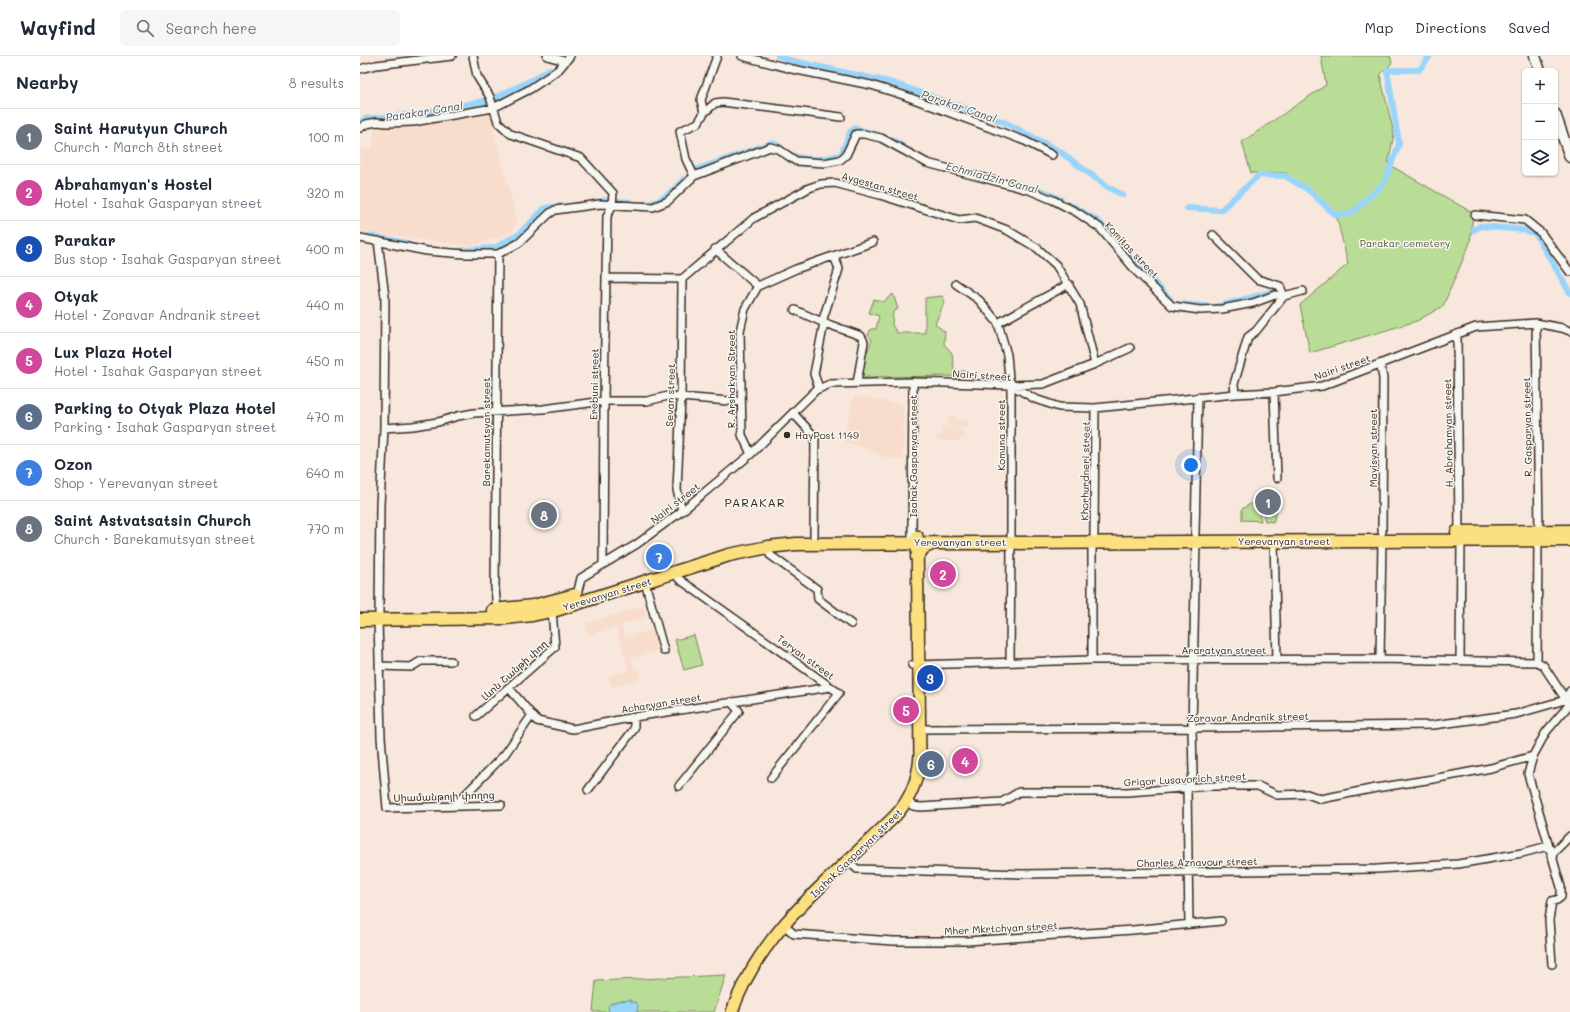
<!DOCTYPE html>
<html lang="en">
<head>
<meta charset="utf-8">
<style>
  body { margin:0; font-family:Mali,"Noto Sans Armenian",sans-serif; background:#f6f6f7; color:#1f2937 }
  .controls { position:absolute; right:12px; top:12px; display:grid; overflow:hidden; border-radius:6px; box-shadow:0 1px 3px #0004 }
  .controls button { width:36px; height:36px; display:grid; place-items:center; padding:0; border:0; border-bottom:1px solid #e0e1e3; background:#fff; color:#1f2937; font:20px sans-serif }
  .you { position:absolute; left:831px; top:409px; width:14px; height:14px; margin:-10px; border:3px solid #fff; border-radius:50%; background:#1a73e8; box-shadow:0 0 0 6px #1a73e833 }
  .badge { display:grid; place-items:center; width:26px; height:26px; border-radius:50%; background:#2563eb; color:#fff; font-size:13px; font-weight:700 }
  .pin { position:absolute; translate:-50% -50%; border:2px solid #fff; box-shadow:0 1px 4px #0006 }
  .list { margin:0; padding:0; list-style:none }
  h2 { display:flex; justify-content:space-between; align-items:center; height:52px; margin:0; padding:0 16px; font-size:17px }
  h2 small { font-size:13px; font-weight:400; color:#747a83 }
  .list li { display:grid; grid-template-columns:26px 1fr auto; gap:12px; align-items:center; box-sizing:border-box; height:56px; padding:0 16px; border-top:1px solid #e0e1e3 }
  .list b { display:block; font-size:15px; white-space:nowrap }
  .list p { margin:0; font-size:13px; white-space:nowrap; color:#747a83 }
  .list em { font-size:13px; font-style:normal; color:#747a83 }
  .icon { flex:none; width:22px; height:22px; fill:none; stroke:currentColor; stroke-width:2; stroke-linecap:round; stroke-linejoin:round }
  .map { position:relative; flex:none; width:1210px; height:956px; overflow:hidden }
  header { display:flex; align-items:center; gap:24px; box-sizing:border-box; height:56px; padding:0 20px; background:#fff; border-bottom:1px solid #e0e1e3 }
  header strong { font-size:19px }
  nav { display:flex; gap:22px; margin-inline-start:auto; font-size:14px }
  .search { width:280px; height:36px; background:#f6f6f7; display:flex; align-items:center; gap:10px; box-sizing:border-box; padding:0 14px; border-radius:6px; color:#747a83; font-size:15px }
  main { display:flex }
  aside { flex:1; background:#fff }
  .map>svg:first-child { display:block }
  .built { fill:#f8ddcd }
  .green { fill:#b9dd97; stroke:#7a845a }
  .water { fill:#99d5fa; stroke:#7391a2 }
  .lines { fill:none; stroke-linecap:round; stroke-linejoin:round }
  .canal { stroke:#99d5fa; stroke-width:6 }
  .street-casing { stroke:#3b2a1e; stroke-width:10 }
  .secondary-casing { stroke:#3b2a1e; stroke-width:13 }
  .primary-casing { stroke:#3b2a1e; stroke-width:14 }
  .highway-casing { stroke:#3b2a1e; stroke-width:15 }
  .street { stroke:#f6f6f2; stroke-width:7 }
  .secondary { stroke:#f6f6f2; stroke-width:10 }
  .primary { stroke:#fce080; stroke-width:11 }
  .highway { stroke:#fce080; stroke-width:12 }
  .poi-dot { fill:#3b2a1e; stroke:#f6f6f2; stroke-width:1.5 }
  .labels { text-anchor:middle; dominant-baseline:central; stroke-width:3; stroke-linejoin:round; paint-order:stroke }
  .street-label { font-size:10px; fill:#3b2a1e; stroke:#f6f6f2 }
  .park-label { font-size:10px; fill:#5a573c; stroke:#f6f6f2 }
  .poi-label { font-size:10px; fill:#3b2a1e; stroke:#f6f6f2; text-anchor:start }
  .water-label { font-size:11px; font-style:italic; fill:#525555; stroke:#f6f6f2 }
  .quarter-label { font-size:12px; letter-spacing:1px; fill:#3b2a1e; stroke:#f6f6f2 }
</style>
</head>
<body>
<header>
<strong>Wayfind</strong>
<div class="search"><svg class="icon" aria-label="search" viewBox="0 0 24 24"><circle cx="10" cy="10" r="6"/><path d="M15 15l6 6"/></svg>Search here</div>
<nav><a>Map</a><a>Directions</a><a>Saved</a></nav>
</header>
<main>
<aside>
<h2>Nearby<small>8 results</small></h2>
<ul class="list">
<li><span class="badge" style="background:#6b7280">1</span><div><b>Saint Harutyun Church</b><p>Church · March 8th street</p></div><em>100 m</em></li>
<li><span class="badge" style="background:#d1479c">2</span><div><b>Abrahamyan's Hostel</b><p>Hotel · Isahak Gasparyan street</p></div><em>320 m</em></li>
<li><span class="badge" style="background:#1a4fb4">3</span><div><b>Parakar</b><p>Bus stop · Isahak Gasparyan street</p></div><em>400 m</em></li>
<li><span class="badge" style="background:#d1479c">4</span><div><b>Otyak</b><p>Hotel · Zoravar Andranik street</p></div><em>440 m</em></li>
<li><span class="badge" style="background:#d1479c">5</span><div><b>Lux Plaza Hotel</b><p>Hotel · Isahak Gasparyan street</p></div><em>450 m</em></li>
<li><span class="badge" style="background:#5c6f8a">6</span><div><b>Parking to Otyak Plaza Hotel</b><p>Parking · Isahak Gasparyan street</p></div><em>470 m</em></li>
<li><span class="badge" style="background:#3f7fe0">7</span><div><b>Ozon</b><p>Shop · Yerevanyan street</p></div><em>640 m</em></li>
<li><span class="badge" style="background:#6b7280">8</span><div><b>Saint Astvatsatsin Church</b><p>Church · Barekamutsyan street</p></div><em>770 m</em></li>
</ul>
</aside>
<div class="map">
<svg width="1210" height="956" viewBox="0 0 1210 956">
  <rect width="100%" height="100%" fill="#f7e7dc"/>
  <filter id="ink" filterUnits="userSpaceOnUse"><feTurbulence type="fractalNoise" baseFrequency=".025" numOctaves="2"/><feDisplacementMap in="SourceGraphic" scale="8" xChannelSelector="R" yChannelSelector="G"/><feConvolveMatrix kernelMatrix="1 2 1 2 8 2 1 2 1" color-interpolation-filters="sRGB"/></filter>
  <g filter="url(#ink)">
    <path class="built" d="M130 59 157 165 151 176 112 190 0 176V94L12 93 15 73Z
      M494 339 543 349V404L531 403 483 385Z
      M588 361H595V364L608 365V371H594V373H601V377L605 378V383H601L600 385 576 384V379H582V372H591V370H587Z
      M283 550 287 561 261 569 265 582 294 573 300 593 271 602 274 614 279 613 282 622 252 631 249 621 269 615 256 571 228 579 225 568Z"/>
    <path class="green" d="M961 0H1030L1032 7 1020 19 1034 78 1028 108 1113 157 1110 187 1083 250 1057 265 950 297 940 249 988 208 977 162 926 117H891L882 86 966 29Z
      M533 238 538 253 533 256 532 269 537 277H565V242L582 240 585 245 575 268 585 276 584 288 592 297 594 315H605L606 320 503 321 504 304 512 284 508 279 511 273H516L519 260 509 257 514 243 523 246Z
      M892 447 894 450 898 452 901 465 882 464V453Z
      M902 454 917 455 913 466 905 465Z
      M334 579 342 609 324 614 315 584Z
      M366 919 354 956H233L236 925Z"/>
    <path class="water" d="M271 944V946H275L278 949 277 956H249L248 951 250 948 258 945Z"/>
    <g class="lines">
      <path class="canal" d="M418 0 433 5 533 27 644 66 699 95 748 131 763 139
        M134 42 176 22 190 13
        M0 66 5 63 58 58 129 44
        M335 114 412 87C419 88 421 93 427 97 445 106 462 104 481 99L490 76 495 72 531 83 543 90
        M673 133 685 136 701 144
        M257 145 269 146
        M235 146 248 144
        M284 148C299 149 315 133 324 123
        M713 150 738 165 747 175
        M827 152 861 154 899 119 925 120 950 135 975 159 992 157 1024 127 1039 88 1027 14H1059L1070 0
        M1113 174 1121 170 1164 174 1175 177 1210 237
        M8 180 47 187
        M97 195 134 192 159 178 185 152 200 150
        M766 197 811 244
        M818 248 855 251 916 235"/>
      <g class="street-casing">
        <path id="street" d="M113 0 117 20 130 41 138 66 151 78 221 102 253 137 252 150 247 160 244 345 243 508
          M187 0 205 5
          M382 0 432 13 511 29 543 39 665 85 692 99
          M0 13 16 9 92 0
          M344 57 355 47 363 46 481 61
          M0 72 6 68 17 66 27 67 53 66 133 52 170 33 188 21 199 13 210 0
          M334 120 326 103 320 75 338 67 344 57 341 44 357 0
          M1115 159 1165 164 1181 177 1210 216
          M853 179 897 223 920 230 924 240 896 275 888 281 874 328 875 338
          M0 182 67 195 105 198H138L159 187 189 158 195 154 240 148 293 151 308 145 334 120 410 91 418 93 436 105 464 107 480 104 486 99 496 78H504L521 82 567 107 669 134 693 144 718 157 740 172 777 216 812 250 840 254 862 253 893 247 915 239 924 240 943 235
          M18 185 25 241 24 372 20 449 19 557
          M355 193 398 230
          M474 200 479 213 462 266 501 280 504 286 497 327
          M246 222 322 223 394 162 449 132 461 128 475 127 520 139 599 164 615 162 647 174 677 192 696 209 720 248 735 308
          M596 228 619 244 638 267 647 299 649 322 651 329V480
          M435 254 462 266
          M638 267 709 228
          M1176 267 1179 475
          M1097 279 1099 476
          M1020 308 1023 322 1022 476
          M651 329 683 328 735 308 770 292
          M459 332 454 318 464 267
          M914 336 917 422
          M433 357 455 381 454 480
          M24 372 53 370 78 366 98 360 114 357 183 353 244 345H287L308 340 381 346
          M391 398 382 379 380 275 385 253 398 230 436 213 513 186
          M322 455 317 434 321 342 322 223
          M835 478 838 341
          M734 479 735 352
          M552 480 553 326
          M914 485 917 604
          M732 486V604
          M408 491 410 499 457 533 458 543 491 568
          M316 516 319 523 479 637 411 722
          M285 526 304 595
          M217 539 221 522 277 488 322 455 391 398 456 334 470 328 553 326 651 329 675 343 699 351 735 352 875 338 914 336 962 330 1116 271 1176 267 1202 272 1210 275
          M137 554 135 532 138 198
          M18 563 21 681 27 752 141 749
          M1020 603 1022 484
          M650 605 651 486
          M1100 605 1101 484
          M1177 606 1178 484
          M552 609 732 604 1020 603 1177 606 1183 609 1210 650
          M19 610 51 611 61 605H91
          M149 632 177 665 213 673 274 661 471 631
          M116 660 195 591 192 555
          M560 673 832 672 1073 669 1156 658 1205 644 1210 635
          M319 730 379 655 371 646
          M228 734 274 673V661
          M547 745 553 750 561 751 642 746 659 736H767L850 730H898L917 739 947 738 961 743 1016 732 1073 723 1131 712 1173 700
          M95 749 145 698 172 659
          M1191 799 1210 780
          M488 805 497 813 663 818 1017 813 1098 808 1162 797 1188 790
          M829 868 827 732 833 718 832 672 836 485
          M424 869 434 878 533 885H607L773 874 861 865
          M1192 908 1189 864 1192 845 1197 844 1201 841V831L1168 718 1173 700 1186 676 1209 649"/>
      </g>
      <g class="secondary-casing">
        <path id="secondary" d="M1175 0 1180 15
          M1195 58 1210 101"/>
      </g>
      <g class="primary-casing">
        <path id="primary" d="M372 956C400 873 476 819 536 759 552 741 559 721 560 698L557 480"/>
      </g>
      <g class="highway-casing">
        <path id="highway" d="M1097 476 1210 475
          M557 501 563 492 574 487
          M133 554 173 550 215 539
          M0 564 145 562 172 559 196 554 369 499 408 491 436 488 1210 484"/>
      </g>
      <use href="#street" class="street"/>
      <use href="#secondary" class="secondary"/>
      <use href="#primary" class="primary"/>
      <use href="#highway" class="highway"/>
    </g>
  </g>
  <circle class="poi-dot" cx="427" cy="379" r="4"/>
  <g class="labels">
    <g class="street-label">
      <text transform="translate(520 130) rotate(16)">Aygestan street</text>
      <text transform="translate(772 194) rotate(47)">Komitas street</text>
      <text transform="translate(982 311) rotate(-19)">Nairi street</text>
      <text transform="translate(622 319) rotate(4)">Nairi street</text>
      <text transform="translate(371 323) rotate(-90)">R. Arshakyan Street</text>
      <text transform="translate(234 328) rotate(-89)">Erebuni street</text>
      <text transform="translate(310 339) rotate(-88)">Sevan street</text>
      <text transform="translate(1167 371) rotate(-91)">R. Gasparyan street</text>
      <text transform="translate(126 376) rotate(-90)">Barekamutsyan street</text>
      <text transform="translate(1088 377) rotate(-91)">H. Abrahamyan street</text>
      <text transform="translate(641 379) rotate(-90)">Komuna street</text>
      <text transform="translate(1013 392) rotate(-90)">Mayisyan street</text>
      <text transform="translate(553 400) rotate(-90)">Isahak Gasparyan street</text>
      <text transform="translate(725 415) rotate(-89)">Khorhurdneri street</text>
      <text transform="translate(315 447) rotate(-38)">Nairi street</text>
      <text x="924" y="485">Yerevanyan street</text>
      <text x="600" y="486">Yerevanyan street</text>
      <text transform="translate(247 538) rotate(-17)">Yerevanyan street</text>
      <text x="864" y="594">Araratyan street</text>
      <text transform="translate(446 601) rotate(36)">Teryan street</text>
      <text transform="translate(154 614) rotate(-42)">Լևոն Շանթի փող</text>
      <text transform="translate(301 647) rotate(-9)">Acharyan street</text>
      <text transform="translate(888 661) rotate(-1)">Zoravar Andranik street</text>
      <text transform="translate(825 723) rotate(-3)">Grigor Lusavorich street</text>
      <text transform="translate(84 740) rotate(-2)">Սիամանթոյի փողոց</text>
      <text transform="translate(496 797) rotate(-44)">Isahak Gasparyan street</text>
      <text transform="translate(837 806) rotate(-1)">Charles Aznavour street</text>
      <text transform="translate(641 872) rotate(-3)">Mher Mkrtchyan street</text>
    </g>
    <g class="park-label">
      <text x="1045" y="187">Parakar cemetery</text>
    </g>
    <g class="poi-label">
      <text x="435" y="379">HayPost 1149</text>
    </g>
    <g class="water-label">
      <text transform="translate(599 50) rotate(19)">Parakar Canal</text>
      <text transform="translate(64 55) rotate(-9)">Parakar Canal</text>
      <text transform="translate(632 121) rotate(15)">Echmiadzin Canal</text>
    </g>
    <g class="quarter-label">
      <text x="395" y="446">PARAKAR</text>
    </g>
  </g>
</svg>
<div class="controls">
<button>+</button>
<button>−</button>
<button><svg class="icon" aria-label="layers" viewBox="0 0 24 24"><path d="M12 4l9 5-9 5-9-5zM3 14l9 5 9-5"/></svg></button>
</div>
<div class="you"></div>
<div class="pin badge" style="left:908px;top:446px;background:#6b7280">1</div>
<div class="pin badge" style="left:583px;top:518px;background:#d1479c">2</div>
<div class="pin badge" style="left:570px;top:622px;background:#1a4fb4">3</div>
<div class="pin badge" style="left:605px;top:705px;background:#d1479c">4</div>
<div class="pin badge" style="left:546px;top:654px;background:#d1479c">5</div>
<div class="pin badge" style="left:571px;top:708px;background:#5c6f8a">6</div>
<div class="pin badge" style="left:299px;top:501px;background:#3f7fe0">7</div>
<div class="pin badge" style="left:184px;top:459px;background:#6b7280">8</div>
</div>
</main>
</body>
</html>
